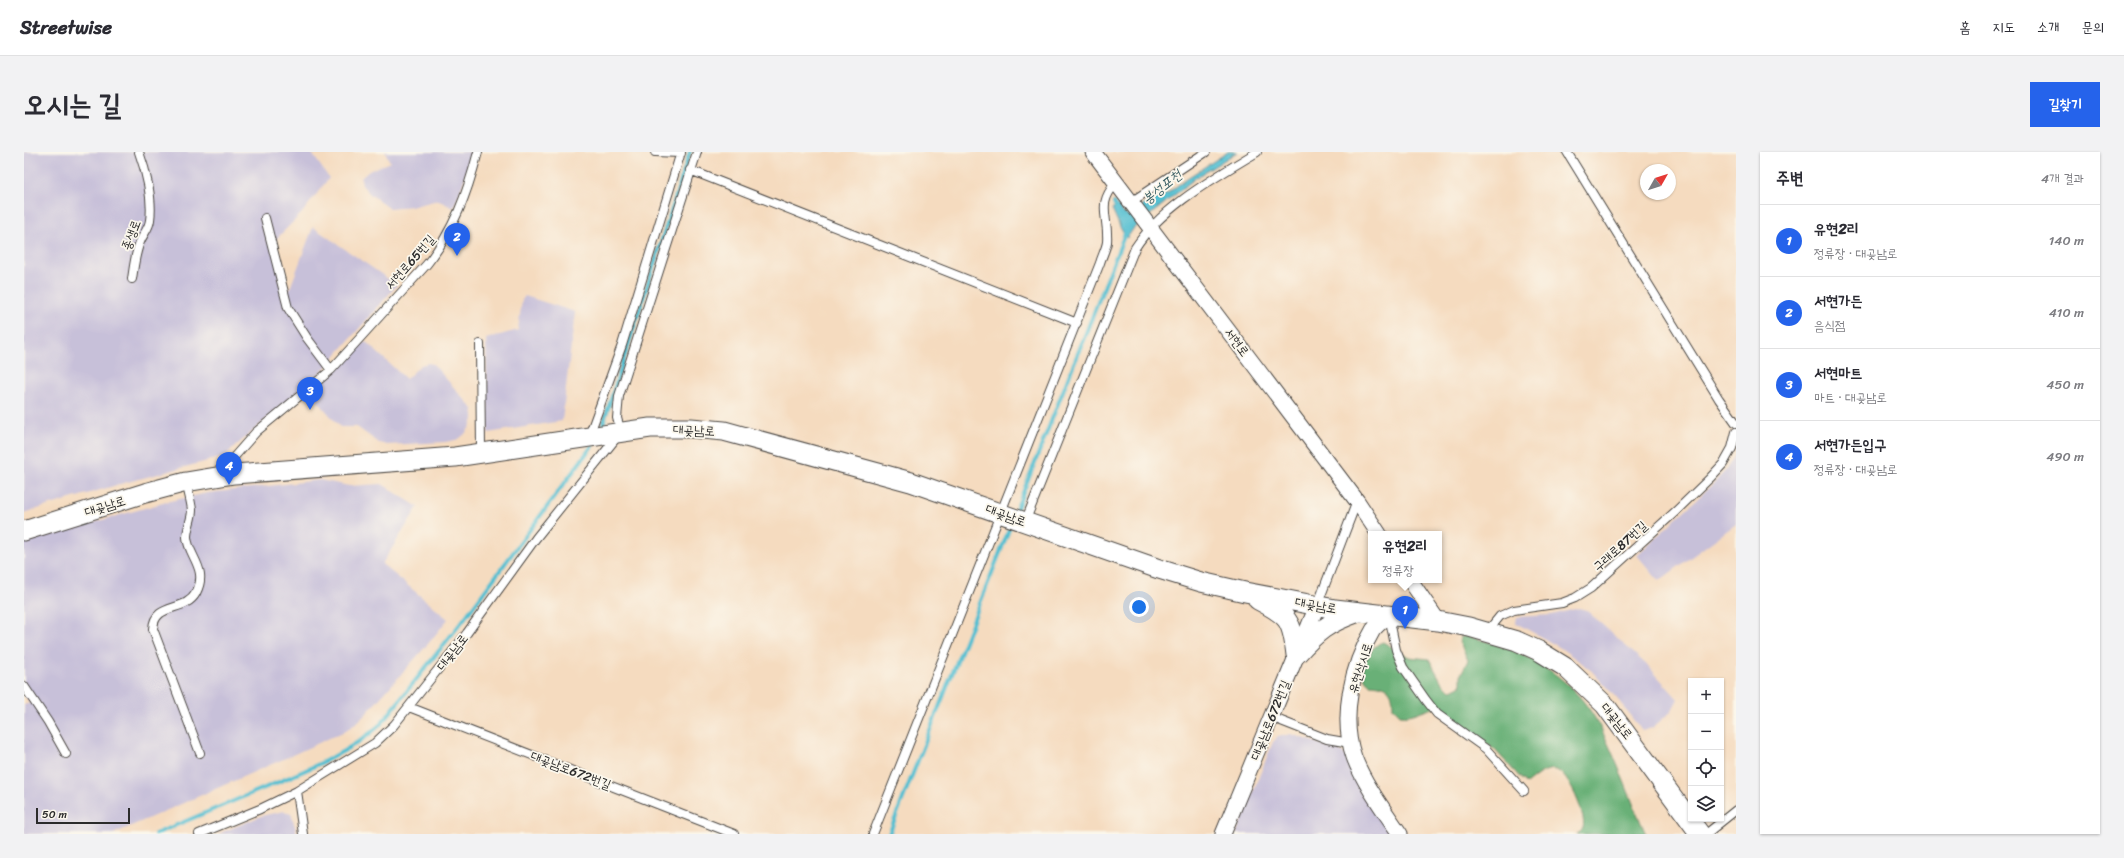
<!DOCTYPE html>
<html lang="ko">
<head>
<meta charset="utf-8">
<style>
  body { margin:0; font-family:Sriracha,"Poor Story",sans-serif; background:#f2f2f3; color:#2b2b33 }
  .controls { position:absolute; right:12px; bottom:12px; display:grid; overflow:hidden; border-radius:0px; box-shadow:0 1px 3px #0004 }
  .controls button { width:36px; height:36px; display:grid; place-items:center; padding:0; border:0; border-bottom:1px solid #e1e1e2; background:#fff; color:#2b2b33; font:20px sans-serif }
  .compass { position:absolute; left:1616px; top:12px; width:36px; height:36px; border-radius:50%; background:#fff; box-shadow:0 1px 3px #0004; rotate:51deg }
  .scale { position:absolute; left:12px; bottom:10px; width:94px; box-sizing:border-box; padding-left:4px; border:2px solid #2b2b2b; border-top:0; font-size:11px; line-height:14px; white-space:nowrap; color:#2b2b2b; -webkit-text-stroke:3px #fbf7ec; paint-order:stroke }
  .you { position:absolute; left:1115px; top:455px; width:14px; height:14px; margin:-10px; border:3px solid #fff; border-radius:50%; background:#1a73e8; box-shadow:0 0 0 6px #1a73e833 }
  .badge { display:grid; place-items:center; width:26px; height:26px; border-radius:50%; background:#2563eb; color:#fff; font-size:13px; font-weight:700 }
  .pin { position:absolute; translate:-50% -33px; filter:drop-shadow(0 1px 2px #0008) }
  .pin::after { content:''; position:absolute; top:21px; width:14px; height:12px; background:inherit; clip-path:polygon(0 0,100% 0,50% 100%) }
  .popup { position:absolute; left:1344px; top:379px; width:74px; height:52px; box-sizing:border-box; display:grid; place-content:center; border-radius:0px; background:#fff; filter:drop-shadow(0 1px 3px #0005); font-size:13px; white-space:nowrap; color:#7c7c81 }
  .popup b { font-size:15px; color:#2b2b33 }
  .popup::after { content:''; position:absolute; left:50%; top:100%; margin-left:-8px; border:8px solid transparent; border-top-color:#fff }
  .list { margin:0; padding:0; list-style:none }
  h2 { display:flex; justify-content:space-between; align-items:center; height:52px; margin:0; padding:0 16px; font-size:17px }
  h2 small { font-size:13px; font-weight:400; color:#7c7c81 }
  .list li { display:grid; grid-template-columns:26px 1fr auto; gap:12px; align-items:center; box-sizing:border-box; height:72px; padding:0 16px; border-top:1px solid #e1e1e2 }
  .list b { display:block; font-size:15px; white-space:nowrap }
  .list p { margin:0; font-size:13px; white-space:nowrap; color:#7c7c81 }
  .list em { font-size:13px; font-style:normal; color:#7c7c81 }
  .icon { flex:none; width:22px; height:22px; fill:none; stroke:currentColor; stroke-width:2; stroke-linecap:round; stroke-linejoin:round }
  .map { position:relative; flex:none; width:1712px; height:682px; overflow:hidden; border-radius:0px }
  header { display:flex; align-items:center; gap:24px; box-sizing:border-box; height:56px; padding:0 20px; background:#fff; border-bottom:1px solid #e1e1e2 }
  header strong { font-size:19px }
  nav { display:flex; gap:22px; margin-inline-start:auto; font-size:14px }
  .intro { display:flex; align-items:center; justify-content:space-between; box-sizing:border-box; height:96px; padding:0 24px }
  h1 { margin:0; font-size:28px }
  .button { padding:10px 18px; border-radius:0px; background:#2563eb; color:#fff; font-size:14px; font-weight:700 }
  main { display:flex; gap:24px; padding:0 24px }
  aside { flex:1; background:#fff; border-radius:0px; box-shadow:0 1px 3px #0004 }
  .map>svg:first-child { display:block }
  .industrial { fill:#c7c0d9 }
  .forest { fill:#69b077; stroke:#4a6e51 }
  .water { fill:#55bfd1; stroke:#40757e }
  .lines { fill:none; stroke-linecap:round; stroke-linejoin:round }
  .stream { stroke:#55bfd1; stroke-width:4 }
  .service-casing { stroke:#494541; stroke-width:10 }
  .minor-casing { stroke:#494541; stroke-width:17 }
  .tertiary-casing { stroke:#494541; stroke-width:21 }
  .service { stroke:#fff; stroke-width:8 }
  .minor { stroke:#fff; stroke-width:15 }
  .tertiary { stroke:#fff; stroke-width:19 }
  .labels { text-anchor:middle; dominant-baseline:central; stroke-width:3.5; stroke-linejoin:round; paint-order:stroke }
  .street-label { font-size:13px; fill:#2b2b2b; stroke:#fbf7ec }
  .water-label { font-size:14px; font-style:italic; fill:#3a5f65; stroke:#fbf7ec }
</style>
</head>
<body>
<header>
<strong>Streetwise</strong>
<nav><a>홈</a><a>지도</a><a>소개</a><a>문의</a></nav>
</header>
<div class="intro"><h1>오시는 길</h1><a class="button">길찾기</a></div>
<main>
<div class="map">
<svg width="1712" height="682" viewBox="0 0 1712 682">
  <rect width="100%" height="100%" fill="#fbf7ec"/>
  <filter id="ink" filterUnits="userSpaceOnUse"><feTurbulence type="fractalNoise" baseFrequency=".025" numOctaves="2"/><feDisplacementMap in="SourceGraphic" scale="8" xChannelSelector="R" yChannelSelector="G"/><feConvolveMatrix kernelMatrix="1 2 1 2 8 2 1 2 1" color-interpolation-filters="sRGB"/></filter>
  <filter id="wash" filterUnits="userSpaceOnUse"><feTurbulence type="fractalNoise" baseFrequency=".012" numOctaves="4" result="noise"/><feDisplacementMap in="SourceGraphic" scale="16" xChannelSelector="R" yChannelSelector="G"/><feGaussianBlur stdDeviation="0.9" result="paint"/><feColorMatrix in="noise" values="0 0 0 0 0 0 0 0 0 0 0 0 0 0 0 0 0 1.4 0 .05"/><feComposite in="paint" operator="in"/></filter>
  <g filter="url(#wash)">
    <rect width="100%" height="100%" fill="#f5dbbf"/>
    <path class="industrial" d="M0 0H287L305 26 278 61 251 88 260 129 265 139 289 75 373 133 299 218 199 305 96 332 0 361Z
      M361 0H449L435 43 429 56 414 48 390 54 365 56 346 42 338 33 337 26 345 19 366 10Z
      M501 144 551 160 538 269 464 281 462 187 494 178 498 148Z
      M341 189 382 227 397 213 404 211 409 212 449 257 450 265 446 275 440 283 432 288 421 290 363 293 355 291 333 275H316L287 241Z
      M1712 301V372L1635 429 1613 403 1688 333 1702 318Z
      M296 328 325 334 358 332 394 355 358 412 424 467 404 492 341 563 331 572 321 579 264 605 89 682H0V553L6 551 0 542V390L146 349 184 341Z
      M1555 456 1562 458 1625 515 1654 547 1647 560 1628 576 1618 579 1595 549 1565 516 1535 495 1492 471 1493 465 1528 463Z
      M1267 582 1305 595 1318 600 1323 605 1369 682H1212L1249 590 1254 585Z
      M260 659 267 661 273 682H194L237 664Z"/>
    <path class="forest" d="M1440 484C1496 495 1549 522 1576 575 1594 610 1606 647 1622 682H1553C1555 680 1558 678 1559 675 1563 664 1544 621 1532 618 1521 615 1510 626 1502 632L1471 598 1411 555C1398 557 1390 565 1376 563L1369 556C1369 537 1364 533 1346 532 1330 524 1345 493 1359 490L1385 505 1405 507 1417 529 1424 537 1428 538 1436 534 1437 531V522L1444 508 1435 490 1436 486Z"/>
    <path class="water" d="M1204 0H1213L1170 27 1109 77 1103 86C1096 78 1093 67 1088 57L1093 53 1099 61 1107 64 1117 54 1144 41 1163 26Z"/>
    <g class="lines">
      <path class="stream" d="M1090 51 1094 58
        M579 272 666 0
        M991 361 1102 79
        M131 682C167 667 202 652 238 637 280 619 323 603 357 572L440 467 568 294
        M865 682 988 370"/>
    </g>
  </g>
  <g filter="url(#ink)">
    <g class="lines">
      <g class="service-casing">
        <path id="service" d="M631 0 657 1
          M1543 0 1695 247 1712 271
          M666 18 1053 171
          M1107 50 1182 0
          M241 66 264 156 283 186 307 218
          M108 127C110 114 111 102 116 90 119 82 125 77 126 68 129 47 122 19 115 0
          M456 192 457 300
          M565 284 598 193 657 0
          M196 321 232 280 307 218 403 112C430 78 443 42 454 0
          M162 330C164 339 167 349 168 358 168 367 163 376 163 385 164 404 185 417 172 441 161 461 130 450 129 477L176 601
          M1001 370 1111 96C1137 55 1192 25 1233 0
          M1293 454 1333 349
          M1365 464 1372 498 1379 515 1402 548 1413 562 1462 597 1500 639
          M1463 480 1476 464 1490 458 1538 451 1551 446 1567 436 1652 359 1686 326 1699 312 1708 296 1712 280
          M0 534 24 570 42 602
          M385 555 710 682
          M1247 565 1303 587 1326 591
          M175 682 236 657 273 639
          M279 682 273 639 351 591 370 573 443 481 512 386 597 280 593 266 595 244 673 0
          M849 682 1076 111C1078 104 1082 97 1083 90 1085 64 1072 53 1092 31
          M1682 682 1712 658"/>
      </g>
      <g class="minor-casing">
        <path id="minor" d="M1069 0 1333 349 1355 382
          M1386 428 1414 469
          M1364 463C1360 468 1353 473 1349 478 1328 513 1316 566 1330 605 1339 630 1361 660 1376 682
          M1199 682 1293 454"/>
      </g>
      <g class="tertiary-casing">
        <path id="tertiary" d="M0 379 121 341 162 330 210 322 431 305 626 276H667L700 279 887 330 1135 417 1177 430 1221 440 1311 457 1414 469 1445 475 1493 489 1515 499 1541 515 1581 553 1676 682
          M1234 448C1265 464 1268 468 1272 503
          M1272 503C1293 480 1303 471 1332 461"/>
      </g>
      <use href="#service" class="service"/>
      <use href="#minor" class="minor"/>
      <use href="#tertiary" class="tertiary"/>
    </g>
  </g>
  <g class="labels">
    <g class="street-label">
      <text transform="translate(107 83) rotate(-69)">종생로</text>
      <text transform="translate(386 110) rotate(-49)">서현로65번길</text>
      <text transform="translate(1213 190) rotate(53)">서현로</text>
      <text transform="translate(670 278) rotate(3)">대곶남로</text>
      <text transform="translate(81 354) rotate(-17)">대곶남로</text>
      <text transform="translate(982 363) rotate(20)">대곶남로</text>
      <text transform="translate(1596 394) rotate(-42)">구래로87번길</text>
      <text transform="translate(1292 453) rotate(10)">대곶남로</text>
      <text transform="translate(428 500) rotate(-52)">대곶남로</text>
      <text transform="translate(1336 516) rotate(-72)">유현삭시로</text>
      <text transform="translate(1246 568) rotate(-68)">대곶남로672번길</text>
      <text transform="translate(1593 569) rotate(51)">대곶남로</text>
      <text transform="translate(547 618) rotate(21)">대곶남로672번길</text>
    </g>
    <g class="water-label">
      <text transform="translate(1138 35) rotate(-38)">봉성포천</text>
    </g>
  </g>
</svg>
<div class="controls">
<button>+</button>
<button>−</button>
<button><svg class="icon" aria-label="locate" viewBox="0 0 24 24"><circle cx="12" cy="12" r="6"/><path d="M12 2v4M12 18v4M2 12h4M18 12h4"/></svg></button>
<button><svg class="icon" aria-label="layers" viewBox="0 0 24 24"><path d="M12 4l9 5-9 5-9-5zM3 14l9 5 9-5"/></svg></button>
</div>
<svg class="compass" viewBox="-18 -18 36 36"><path d="M0-13l5 13h-10z" fill="#e53935"/><path d="M0 13l5-13h-10z" fill="#7c7c81"/></svg>
<div class="scale">50 m</div>
<div class="you"></div>
<div class="pin badge" style="left:1381px;top:477px">1</div>
<div class="popup"><b>유현2리</b>정류장</div>
<div class="pin badge" style="left:433px;top:104px">2</div>
<div class="pin badge" style="left:286px;top:258px">3</div>
<div class="pin badge" style="left:205px;top:333px">4</div>
</div>
<aside>
<h2>주변<small>4개 결과</small></h2>
<ul class="list">
<li><span class="badge">1</span><div><b>유현2리</b><p>정류장 · 대곶남로</p></div><em>140 m</em></li>
<li><span class="badge">2</span><div><b>서현가든</b><p>음식점</p></div><em>410 m</em></li>
<li><span class="badge">3</span><div><b>서현마트</b><p>마트 · 대곶남로</p></div><em>450 m</em></li>
<li><span class="badge">4</span><div><b>서현가든입구</b><p>정류장 · 대곶남로</p></div><em>490 m</em></li>
</ul>
</aside>
</main>
</body>
</html>
